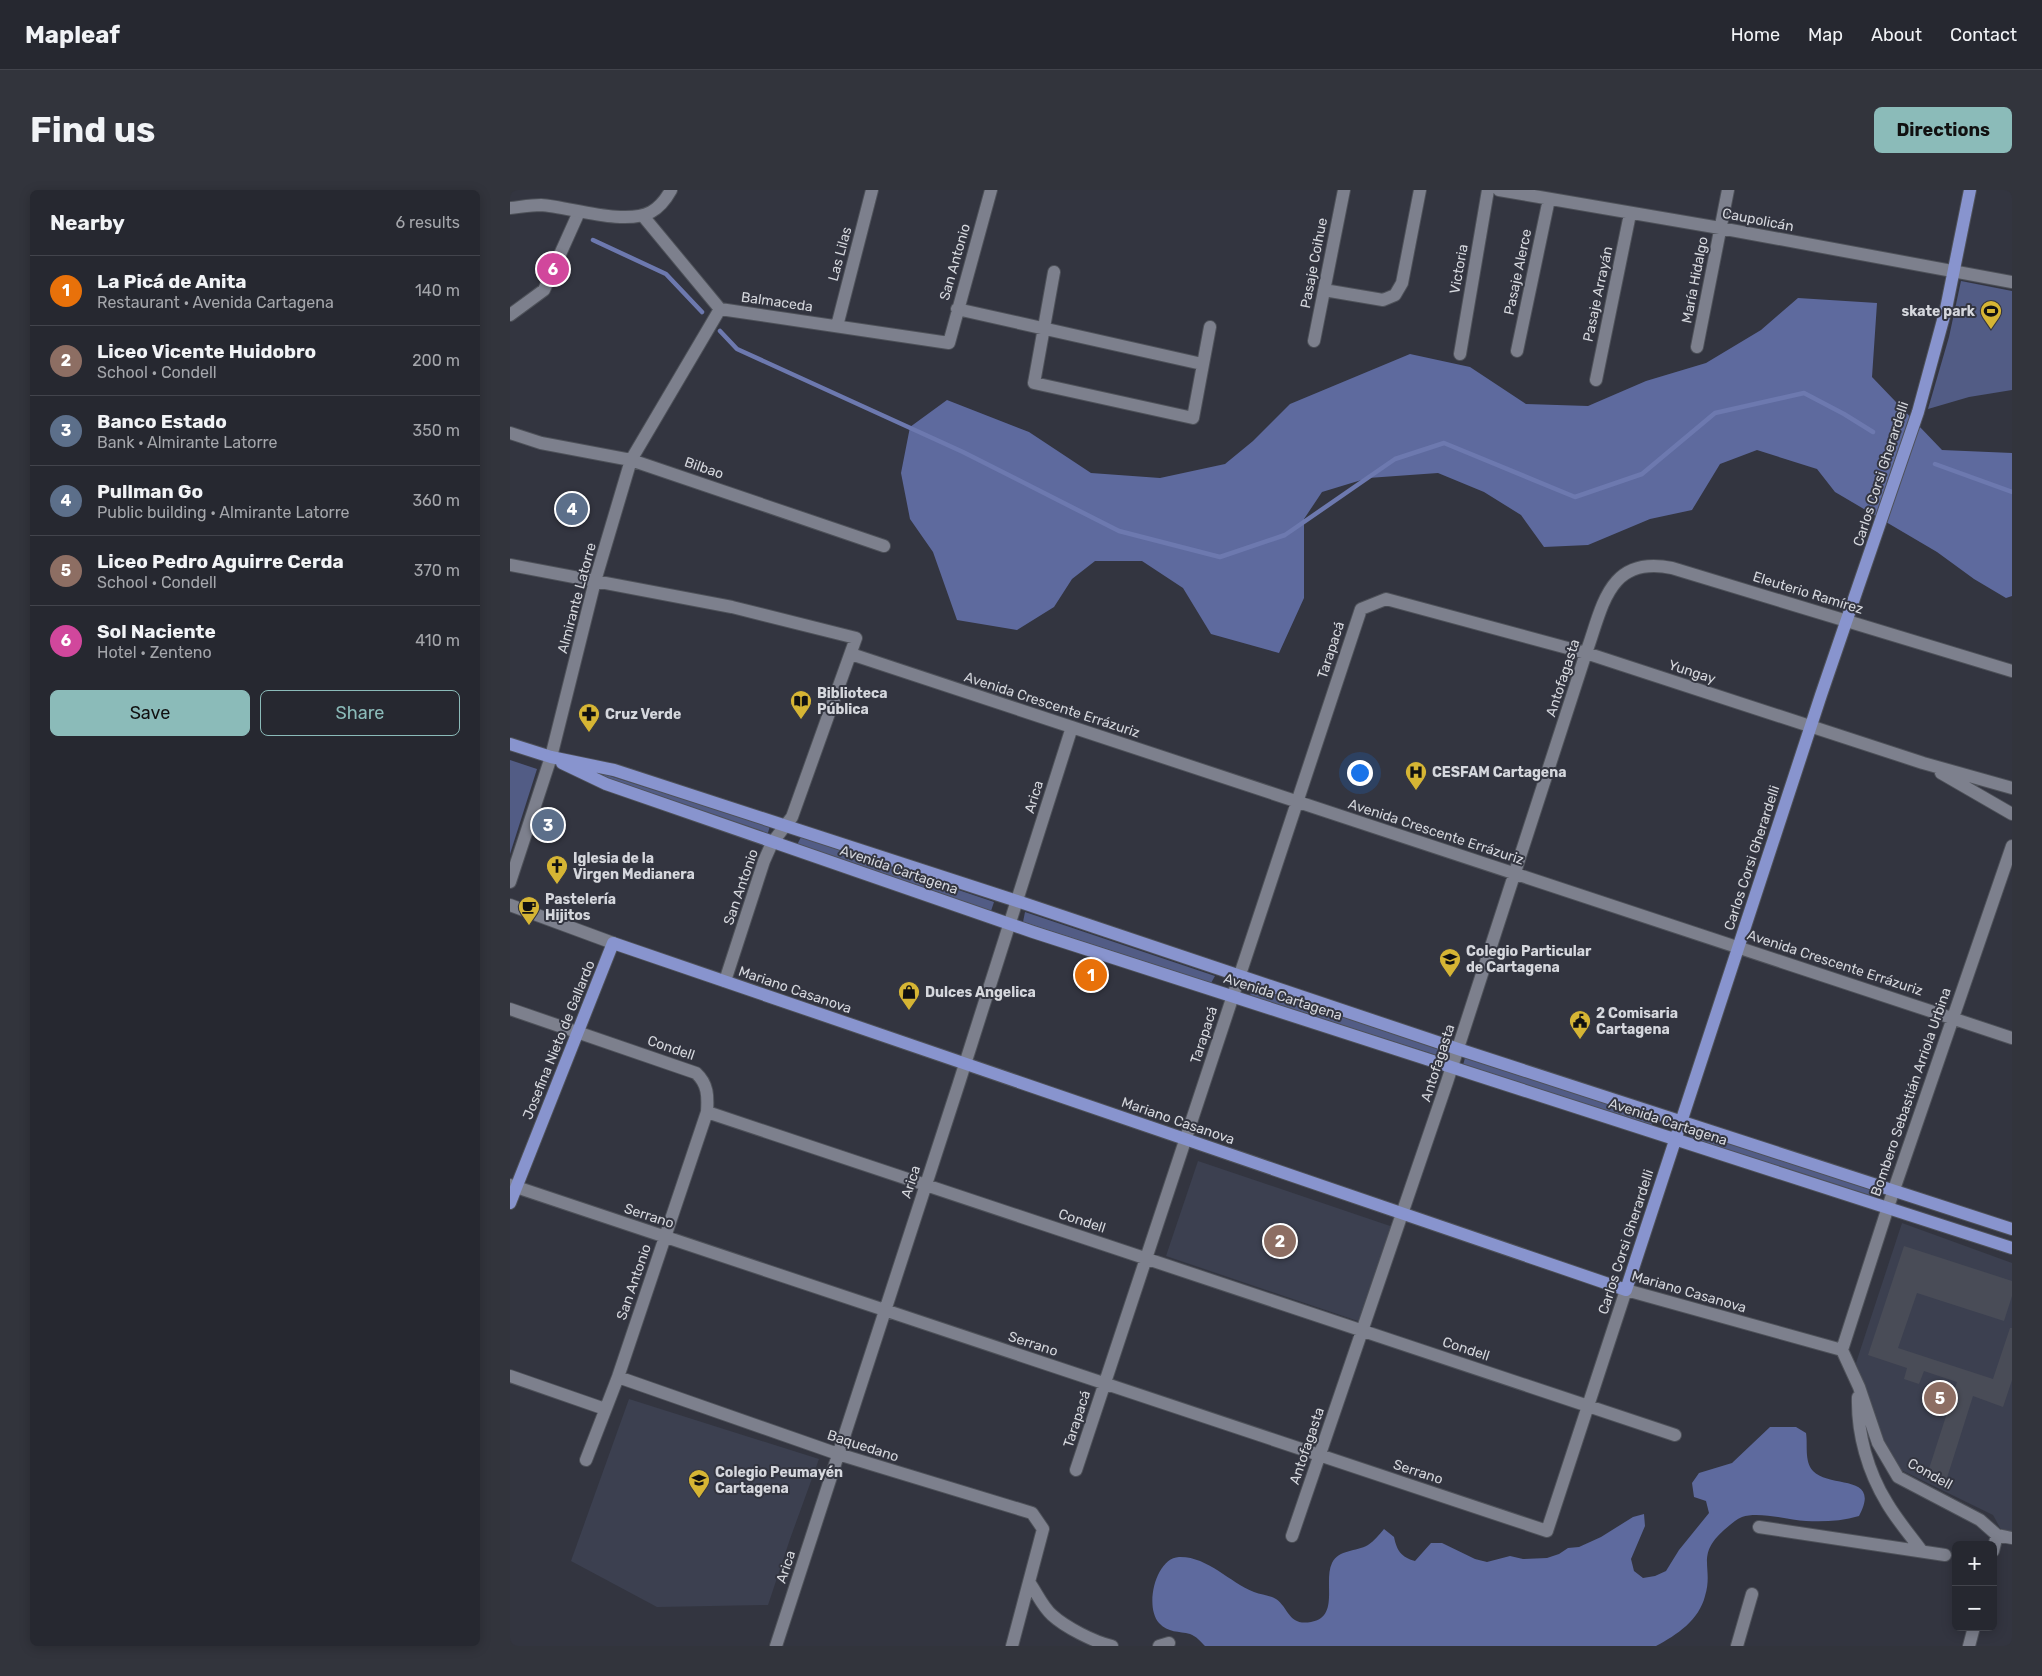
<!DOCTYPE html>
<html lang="en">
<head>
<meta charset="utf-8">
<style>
  body { margin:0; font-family:Rubik,sans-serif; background:#32343c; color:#f1f3f6 }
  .controls { position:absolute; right:15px; bottom:15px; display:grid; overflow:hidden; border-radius:8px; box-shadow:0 2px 12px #0003 }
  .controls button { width:45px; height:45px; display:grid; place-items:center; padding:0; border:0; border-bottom:1px solid #42444c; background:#262830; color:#f1f3f6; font:25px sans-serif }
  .you { position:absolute; left:849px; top:582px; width:18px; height:18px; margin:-12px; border:4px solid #fff; border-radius:50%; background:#1a73e8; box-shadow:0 0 0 8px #1a73e833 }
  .badge { display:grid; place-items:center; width:32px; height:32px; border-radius:50%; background:#8bbbb9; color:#fff; font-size:16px; font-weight:700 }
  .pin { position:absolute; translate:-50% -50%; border:2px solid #fff; box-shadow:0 1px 5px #0006 }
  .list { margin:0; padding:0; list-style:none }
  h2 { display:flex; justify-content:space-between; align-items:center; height:65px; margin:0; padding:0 20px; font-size:21px }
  h2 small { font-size:16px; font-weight:400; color:#a4a6ab }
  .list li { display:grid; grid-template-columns:32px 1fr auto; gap:15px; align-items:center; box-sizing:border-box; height:70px; padding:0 20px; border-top:1px solid #42444c }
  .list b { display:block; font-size:19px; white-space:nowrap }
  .list p { margin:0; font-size:16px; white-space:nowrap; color:#a4a6ab }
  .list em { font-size:16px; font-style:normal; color:#a4a6ab }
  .actions { display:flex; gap:10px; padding:15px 20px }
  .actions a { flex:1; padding:11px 0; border:1px solid #8bbbb9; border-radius:8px; text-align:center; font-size:18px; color:#8bbbb9 }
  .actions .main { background:#8bbbb9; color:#111 }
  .map { position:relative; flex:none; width:1502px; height:1456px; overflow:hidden; border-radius:8px }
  header { display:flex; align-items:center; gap:30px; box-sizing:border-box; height:70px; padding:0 25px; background:#262830; border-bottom:1px solid #42444c }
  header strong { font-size:24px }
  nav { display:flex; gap:28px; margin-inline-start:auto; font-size:18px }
  .intro { display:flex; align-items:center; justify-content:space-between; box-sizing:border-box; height:120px; padding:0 30px }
  h1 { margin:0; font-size:35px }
  .button { padding:12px 22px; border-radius:8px; background:#8bbbb9; color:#111; font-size:18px; font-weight:700 }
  main { display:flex; gap:30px; padding:0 30px }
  aside { flex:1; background:#262830; border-radius:8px; box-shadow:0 2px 12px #0003 }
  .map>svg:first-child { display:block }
  .built { fill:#3c4050 }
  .green { fill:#525c85 }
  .forest { fill:#5e6a9e }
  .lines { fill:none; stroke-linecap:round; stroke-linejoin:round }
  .stream { stroke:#6d79af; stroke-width:4.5 }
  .building { fill:#494c57 }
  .street-casing { stroke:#4e5159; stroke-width:14 }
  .secondary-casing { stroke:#4e5159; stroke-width:14 }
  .primary-casing { stroke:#4e5159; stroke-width:14 }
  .street { stroke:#7d808d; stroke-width:12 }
  .secondary { stroke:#7d808d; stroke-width:12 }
  .primary { stroke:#8894ce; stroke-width:12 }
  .labels { text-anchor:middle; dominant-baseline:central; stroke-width:4; stroke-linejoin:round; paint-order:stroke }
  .street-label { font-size:14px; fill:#d5d7dd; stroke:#333540 }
  .poi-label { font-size:14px; font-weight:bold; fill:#d5d7dd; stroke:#333540; text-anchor:start }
</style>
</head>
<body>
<header>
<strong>Mapleaf</strong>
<nav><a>Home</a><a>Map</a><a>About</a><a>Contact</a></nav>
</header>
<div class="intro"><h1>Find us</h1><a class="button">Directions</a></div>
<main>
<aside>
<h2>Nearby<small>6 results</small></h2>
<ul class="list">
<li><span class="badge" style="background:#e8710a">1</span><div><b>La Picá de Anita</b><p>Restaurant · Avenida Cartagena</p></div><em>140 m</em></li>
<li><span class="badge" style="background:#8d6e63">2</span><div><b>Liceo Vicente Huidobro</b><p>School · Condell</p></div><em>200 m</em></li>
<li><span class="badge" style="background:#5c6f8a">3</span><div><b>Banco Estado</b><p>Bank · Almirante Latorre</p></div><em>350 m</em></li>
<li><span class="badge" style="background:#5c6f8a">4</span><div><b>Pullman Go</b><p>Public building · Almirante Latorre</p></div><em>360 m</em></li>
<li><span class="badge" style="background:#8d6e63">5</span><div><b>Liceo Pedro Aguirre Cerda</b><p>School · Condell</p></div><em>370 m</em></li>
<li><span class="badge" style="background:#d1479c">6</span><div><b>Sol Naciente</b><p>Hotel · Zenteno</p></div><em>410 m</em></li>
</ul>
<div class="actions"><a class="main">Save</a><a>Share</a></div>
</aside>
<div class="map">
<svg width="1502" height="1456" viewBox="0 0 1502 1456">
  <rect width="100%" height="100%" fill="#333540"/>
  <path class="built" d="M688 971 883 1037 851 1132 656 1066Z
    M1392 1033 1502 1073V1345H1494L1483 1325 1391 1280 1370 1243 1346 1173Z
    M119 1209 309 1269 280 1349 258 1415 147 1417 61 1371Z"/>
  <path class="green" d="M1451 91 1502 101V200L1459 207 1418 219 1439 147Z
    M0 570 27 579 0 664Z
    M84 581 260 636 257 646 91 589Z
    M291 647 484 712 481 721 287 655Z
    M515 722 705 786 701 793 513 732Z
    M742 797 931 859 926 865 740 806Z
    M955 868 1145 928 1141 937 953 875Z
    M1182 939 1367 999 1364 1001 1362 1008 1180 948Z"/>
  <path class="forest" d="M1288 108 1367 113 1362 187 1432 260 1502 263V406L1496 408 1464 389 1427 362 1325 302 1307 279 1247 260 1210 274 1182 320 1140 329 1078 355 1034 357 1011 325 974 302 928 283 858 288 812 302 794 329V408L769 463 701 444 673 398 632 371H585L562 389 544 417 507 440 447 430 423 362 400 329 391 283 400 237 437 210 519 242 581 283 650 288 715 274 743 251 780 214 900 164 960 177 1016 214 1078 216 1136 191 1196 173 1251 140Z
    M1260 1237H1286L1296 1243C1298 1254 1294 1271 1303 1281 1320 1299 1372 1283 1349 1326 1332 1331 1314 1332 1296 1331 1278 1330 1249 1321 1232 1327 1225 1330 1220 1335 1214 1340 1185 1366 1204 1377 1195 1406 1189 1430 1167 1445 1146 1456H695C691 1452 686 1446 680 1444 669 1441 658 1443 649 1433 634 1416 646 1368 669 1367 697 1366 719 1392 744 1402 751 1405 760 1405 766 1409 779 1418 778 1436 801 1432 830 1427 813 1392 822 1373 829 1359 846 1362 858 1355 864 1351 869 1345 874 1339L884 1347C887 1361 891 1367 905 1371L921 1353H932L965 1369 977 1372 1000 1366 1013 1369 1037 1368 1049 1364 1058 1358 1069 1357 1091 1347 1123 1327 1134 1324 1135 1336 1121 1369 1124 1381 1133 1388 1145 1386 1156 1381 1169 1360 1199 1323 1196 1311 1184 1307 1182 1293 1189 1283 1222 1273Z"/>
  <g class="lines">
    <path class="stream" d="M83 50 156 84 192 122
      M210 141 227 159 453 262 609 341 710 367 775 345 885 269 934 253 1065 307 1132 284 1205 223 1294 203 1334 224 1363 242
      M1425 274 1502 302"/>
  </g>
  <path class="building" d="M1394 1056 1502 1091V1106L1494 1131 1407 1103 1388 1158 1483 1189 1500 1138H1502V1190L1493 1217 1463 1206 1436 1291 1417 1285 1447 1192 1414 1181 1409 1194 1394 1189 1397 1178 1358 1165Z"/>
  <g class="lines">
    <g class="street-casing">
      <path id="street" d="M989 0 1210 38 1502 92
        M133 26 210 119 439 153 481 0
        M544 82 524 193 683 228 700 137
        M814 100 873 110 885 105 892 93 910 0
        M447 119 692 174
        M0 125 34 100 69 22
        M327 136 362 0
        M804 151 834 0
        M1187 157 1218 0
        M1007 161 1039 9
        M950 164 978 0
        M1086 190 1120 24
        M0 243 31 253 121 270 374 356
        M0 375 222 417 346 448 282 627 262 653 254 671 215 791
        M341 464 1502 848
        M41 567 85 391 121 270 210 119
        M1431 583 1502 624
        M0 819 186 883C198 894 198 906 197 922L108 1187 76 1270
        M197 922 1165 1245
        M0 995 1037 1341 1116 1100 1332 1160
        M1332 1160 1378 1017 1502 656
        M1332 1160 1349 1197 1368 1253 1388 1287 1470 1330 1487 1345 1502 1348
        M0 1186 95 1219
        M108 1187 328 1264 522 1323 533 1339 502 1456
        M1348 1207C1347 1244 1358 1282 1377 1313 1387 1330 1400 1345 1411 1360
        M566 1280 851 419 876 409 1076 463 1413 573 1502 598
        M1249 1337 1435 1365
        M782 1346 937 892 1076 463C1093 416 1098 365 1162 378L1502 481
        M1483 1361 1487 1345
        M519 1392C527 1403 532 1416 542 1425 555 1437 584 1452 602 1456
        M266 1456 449 893 562 537
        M649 1456 659 1453
        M1227 1456 1242 1404
        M1459 1456 1464 1437"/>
    </g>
    <g class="secondary-casing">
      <path id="secondary" d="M0 18C10 17 21 15 31 15 60 17 115 36 141 22 150 17 156 9 161 0
        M0 692 41 567
        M0 715 103 753"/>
    </g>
    <g class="primary-casing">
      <path id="primary" d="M0 554 41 567 104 580 507 711 948 859 1502 1039
        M52 573 96 594 523 742 1502 1058
        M0 1013 103 753 1116 1100 1311 505 1408 222 1436 119 1460 0"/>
    </g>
    <use href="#street" class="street"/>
    <use href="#secondary" class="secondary"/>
    <use href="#primary" class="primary"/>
  </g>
  <defs>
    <g id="stadium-pin" transform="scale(1.125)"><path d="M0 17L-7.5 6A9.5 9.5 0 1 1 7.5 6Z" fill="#d6b534" stroke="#333540"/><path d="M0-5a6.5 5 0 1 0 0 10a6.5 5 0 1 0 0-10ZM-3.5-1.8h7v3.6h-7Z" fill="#111"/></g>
    <g id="library-pin" transform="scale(1.125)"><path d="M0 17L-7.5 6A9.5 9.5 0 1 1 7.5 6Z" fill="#d6b534" stroke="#333540"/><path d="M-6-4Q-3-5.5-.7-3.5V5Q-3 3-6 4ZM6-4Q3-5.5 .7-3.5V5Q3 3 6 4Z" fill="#111"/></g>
    <g id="pharmacy-pin" transform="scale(1.125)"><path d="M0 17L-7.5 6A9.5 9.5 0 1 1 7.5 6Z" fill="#d6b534" stroke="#333540"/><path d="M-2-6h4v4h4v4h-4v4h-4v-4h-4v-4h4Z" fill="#111"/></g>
    <g id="hospital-pin" transform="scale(1.125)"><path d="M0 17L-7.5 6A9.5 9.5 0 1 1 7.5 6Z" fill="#d6b534" stroke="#333540"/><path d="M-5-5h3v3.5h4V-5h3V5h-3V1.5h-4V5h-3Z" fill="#111"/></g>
    <g id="church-pin" transform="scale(1.125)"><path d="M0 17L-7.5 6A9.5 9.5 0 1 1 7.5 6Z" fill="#d6b534" stroke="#333540"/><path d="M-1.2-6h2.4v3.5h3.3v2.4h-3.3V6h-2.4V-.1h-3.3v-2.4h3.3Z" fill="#111"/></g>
    <g id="cafe-pin" transform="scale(1.125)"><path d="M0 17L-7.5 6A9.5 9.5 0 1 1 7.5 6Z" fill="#d6b534" stroke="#333540"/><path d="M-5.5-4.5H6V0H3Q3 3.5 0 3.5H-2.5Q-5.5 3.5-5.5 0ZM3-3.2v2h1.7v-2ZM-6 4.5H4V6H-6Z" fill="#111"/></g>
    <g id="school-pin" transform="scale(1.125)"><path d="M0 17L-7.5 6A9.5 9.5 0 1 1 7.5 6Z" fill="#d6b534" stroke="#333540"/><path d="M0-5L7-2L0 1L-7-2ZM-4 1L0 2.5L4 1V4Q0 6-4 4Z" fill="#111"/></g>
    <g id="shop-pin" transform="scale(1.125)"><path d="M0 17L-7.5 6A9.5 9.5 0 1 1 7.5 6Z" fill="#d6b534" stroke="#333540"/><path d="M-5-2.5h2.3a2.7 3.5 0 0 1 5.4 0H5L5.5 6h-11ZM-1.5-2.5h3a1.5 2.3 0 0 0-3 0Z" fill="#111"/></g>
    <g id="civic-pin" transform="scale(1.125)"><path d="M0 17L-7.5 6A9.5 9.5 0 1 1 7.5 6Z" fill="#d6b534" stroke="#333540"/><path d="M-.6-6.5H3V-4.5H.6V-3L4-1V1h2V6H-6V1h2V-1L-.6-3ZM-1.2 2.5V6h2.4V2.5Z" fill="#111"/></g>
  </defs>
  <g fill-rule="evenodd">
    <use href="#stadium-pin" x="1481" y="121"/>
    <use href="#library-pin" x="291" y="511"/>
    <use href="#pharmacy-pin" x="79" y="524"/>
    <use href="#hospital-pin" x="906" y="582"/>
    <use href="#church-pin" x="47" y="676"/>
    <use href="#cafe-pin" x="19" y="717"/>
    <use href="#school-pin" x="940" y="769"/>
    <use href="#shop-pin" x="399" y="802"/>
    <use href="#civic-pin" x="1070" y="831"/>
    <use href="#school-pin" x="189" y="1290"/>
  </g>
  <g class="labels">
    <g class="street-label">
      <text transform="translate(1248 30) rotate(11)">Caupolicán</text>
      <text transform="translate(330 64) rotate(-75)">Las Lilas</text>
      <text transform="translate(445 72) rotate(-74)">San Antonio</text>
      <text transform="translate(804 73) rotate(-79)">Pasaje Coihue</text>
      <text transform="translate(949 79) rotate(-80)">Victoria</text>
      <text transform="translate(1008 82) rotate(-78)">Pasaje Alerce</text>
      <text transform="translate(1185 90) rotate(-79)">María Hidalgo</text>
      <text transform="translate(1088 104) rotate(-78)">Pasaje Arrayán</text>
      <text transform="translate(267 112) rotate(8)">Balmaceda</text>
      <text transform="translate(194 278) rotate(19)">Bilbao</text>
      <text transform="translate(1371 284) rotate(-72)">Carlos Corsi Gherardelli</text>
      <text transform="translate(1298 403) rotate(17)">Eleuterio Ramírez</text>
      <text transform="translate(67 408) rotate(-75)">Almirante Latorre</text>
      <text transform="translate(821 460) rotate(-72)">Tarapacá</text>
      <text transform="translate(1182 482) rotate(18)">Yungay</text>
      <text transform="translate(1053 488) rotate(-72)">Antofagasta</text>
      <text transform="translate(542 515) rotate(18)">Avenida Crescente Errázuriz</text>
      <text transform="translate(524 607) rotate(-73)">Arica</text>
      <text transform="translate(926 642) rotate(18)">Avenida Crescente Errázuriz</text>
      <text transform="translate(1242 668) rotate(-72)">Carlos Corsi Gherardelli</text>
      <text transform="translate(389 680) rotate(19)">Avenida Cartagena</text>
      <text transform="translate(231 697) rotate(-71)">San Antonio</text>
      <text transform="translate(1325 773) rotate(18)">Avenida Crescente Errázuriz</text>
      <text transform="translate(285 800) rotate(19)">Mariano Casanova</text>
      <text transform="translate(773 807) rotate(18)">Avenida Cartagena</text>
      <text transform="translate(694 845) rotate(-72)">Tarapacá</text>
      <text transform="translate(49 850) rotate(-68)">Josefina Nieto de Gallardo</text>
      <text transform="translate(161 858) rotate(19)">Condell</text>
      <text transform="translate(928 873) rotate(-72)">Antofagasta</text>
      <text transform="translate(1401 902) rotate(-71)">Bombero Sebastián Arriola Urbina</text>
      <text transform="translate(668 931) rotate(19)">Mariano Casanova</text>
      <text transform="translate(1158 932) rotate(18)">Avenida Cartagena</text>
      <text transform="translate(401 992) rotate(-72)">Arica</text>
      <text transform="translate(139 1026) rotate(18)">Serrano</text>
      <text transform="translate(572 1031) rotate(18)">Condell</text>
      <text transform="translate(1116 1052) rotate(-72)">Carlos Corsi Gherardelli</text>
      <text transform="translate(124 1092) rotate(-71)">San Antonio</text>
      <text transform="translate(1179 1102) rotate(16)">Mariano Casanova</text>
      <text transform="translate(523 1154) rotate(18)">Serrano</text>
      <text transform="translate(956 1159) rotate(18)">Condell</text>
      <text transform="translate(567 1229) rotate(-72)">Tarapacá</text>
      <text transform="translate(353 1256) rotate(18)">Baquedano</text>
      <text transform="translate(797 1256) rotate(-71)">Antofagasta</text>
      <text transform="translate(908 1282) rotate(18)">Serrano</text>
      <text transform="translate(1420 1284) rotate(29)">Condell</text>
      <text transform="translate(276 1377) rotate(-72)">Arica</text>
    </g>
    <g class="poi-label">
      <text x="1465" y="121" text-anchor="end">skate park</text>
      <text x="307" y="503">Biblioteca<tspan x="307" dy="16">Pública</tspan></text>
      <text x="95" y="524">Cruz Verde</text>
      <text x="922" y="582">CESFAM Cartagena</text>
      <text x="63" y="668">Iglesia de la<tspan x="63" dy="16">Virgen Medianera</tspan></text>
      <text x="35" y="709">Pastelería<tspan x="35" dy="16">Hijitos</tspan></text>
      <text x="956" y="761">Colegio Particular<tspan x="956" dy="16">de Cartagena</tspan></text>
      <text x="415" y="802">Dulces Angelica</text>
      <text x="1086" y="823">2 Comisaria<tspan x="1086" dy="16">Cartagena</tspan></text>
      <text x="205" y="1282">Colegio Peumayén<tspan x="205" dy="16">Cartagena</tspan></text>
    </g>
  </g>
</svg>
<div class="controls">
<button>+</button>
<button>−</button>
</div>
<div class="you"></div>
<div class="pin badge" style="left:581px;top:785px;background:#e8710a">1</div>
<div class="pin badge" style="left:770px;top:1051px;background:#8d6e63">2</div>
<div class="pin badge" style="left:38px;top:635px;background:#5c6f8a">3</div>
<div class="pin badge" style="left:62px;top:319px;background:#5c6f8a">4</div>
<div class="pin badge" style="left:1430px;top:1208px;background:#8d6e63">5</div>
<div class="pin badge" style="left:43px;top:79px;background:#d1479c">6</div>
</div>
</main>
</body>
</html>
